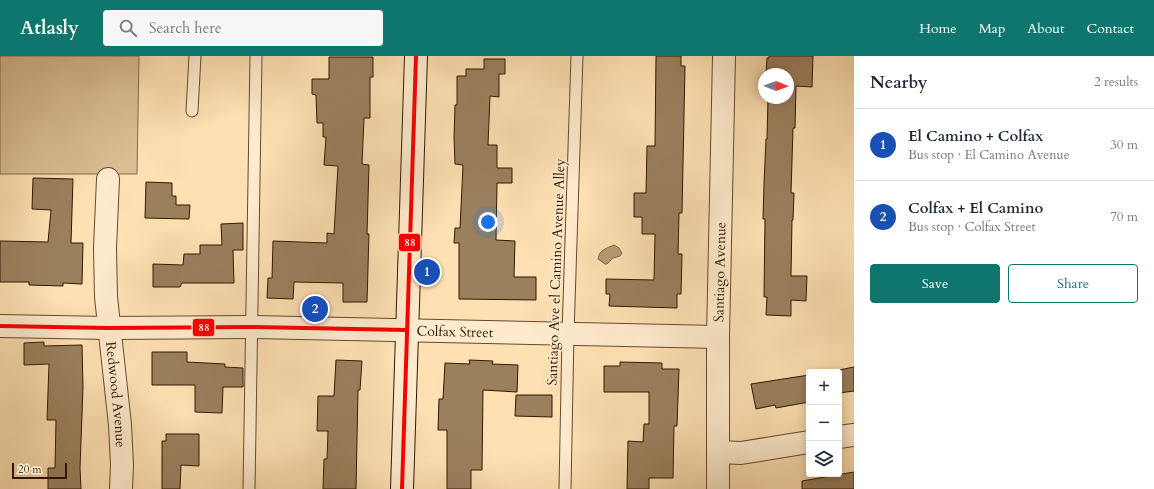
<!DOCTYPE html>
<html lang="en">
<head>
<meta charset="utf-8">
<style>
  body { margin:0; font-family:Cardo,serif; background:#f6f6f7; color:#1f2937 }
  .controls { position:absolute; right:12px; bottom:12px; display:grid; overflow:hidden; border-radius:4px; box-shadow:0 2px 10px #0003 }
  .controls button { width:36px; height:36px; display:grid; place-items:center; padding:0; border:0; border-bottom:1px solid #e0e1e3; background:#fff; color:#1f2937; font:20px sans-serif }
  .compass { position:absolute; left:758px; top:12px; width:36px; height:36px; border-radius:50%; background:#fff; box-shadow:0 2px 10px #0003; rotate:91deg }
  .scale { position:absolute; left:12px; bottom:10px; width:55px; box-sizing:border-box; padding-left:4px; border:2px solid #301802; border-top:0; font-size:11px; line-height:14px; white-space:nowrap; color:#301802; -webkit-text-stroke:3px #feebcd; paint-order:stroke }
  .you { position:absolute; left:488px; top:166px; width:14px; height:14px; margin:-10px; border:3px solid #fff; border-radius:50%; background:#1a73e8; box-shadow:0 0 0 6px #1a73e833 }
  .badge { display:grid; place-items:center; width:26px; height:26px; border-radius:50%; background:#0f766e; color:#fff; font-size:13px; font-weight:700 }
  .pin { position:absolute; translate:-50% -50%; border:2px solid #fff; box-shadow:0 1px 4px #0006 }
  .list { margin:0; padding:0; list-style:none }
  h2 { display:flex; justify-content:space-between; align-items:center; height:52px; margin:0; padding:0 16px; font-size:17px }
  h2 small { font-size:13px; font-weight:400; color:#747a83 }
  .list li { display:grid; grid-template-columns:26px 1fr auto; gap:12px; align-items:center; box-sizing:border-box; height:72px; padding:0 16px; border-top:1px solid #e0e1e3 }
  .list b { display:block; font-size:15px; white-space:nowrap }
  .list p { margin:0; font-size:13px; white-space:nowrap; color:#747a83 }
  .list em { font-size:13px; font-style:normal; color:#747a83 }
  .actions { display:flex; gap:8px; padding:12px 16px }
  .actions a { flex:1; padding:9px 0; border:1px solid #0f766e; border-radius:4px; text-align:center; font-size:14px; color:#0f766e }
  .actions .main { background:#0f766e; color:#fff }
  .icon { flex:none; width:22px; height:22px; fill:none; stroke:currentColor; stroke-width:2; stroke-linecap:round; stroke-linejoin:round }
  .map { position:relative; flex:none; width:854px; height:433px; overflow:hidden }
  header { display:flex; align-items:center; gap:24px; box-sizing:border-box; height:56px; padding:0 20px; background:#0f766e; color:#fff }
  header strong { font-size:19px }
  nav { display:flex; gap:22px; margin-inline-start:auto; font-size:14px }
  .search { width:280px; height:36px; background:#f6f6f7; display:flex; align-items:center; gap:10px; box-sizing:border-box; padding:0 14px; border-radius:4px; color:#747a83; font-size:15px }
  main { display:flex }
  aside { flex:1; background:#fff }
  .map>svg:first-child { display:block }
  .green { fill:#dbbe94; stroke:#866b4b }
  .water { fill:#b89c76; stroke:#826748 }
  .building { fill:#9b805e; stroke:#301802 }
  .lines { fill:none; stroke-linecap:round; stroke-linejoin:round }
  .service-casing { stroke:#644a2e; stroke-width:13 }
  .minor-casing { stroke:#644a2e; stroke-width:24 }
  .secondary-casing { stroke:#301802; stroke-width:24 }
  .service { stroke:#feebcd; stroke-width:11 }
  .minor { stroke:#feebcd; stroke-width:22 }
  .secondary { stroke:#feebcd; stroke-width:22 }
  .bus-1-casing { stroke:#feebcd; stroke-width:7 }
  .bus-1 { stroke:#fa0000; stroke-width:4 }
  .labels { text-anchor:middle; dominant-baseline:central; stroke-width:3; stroke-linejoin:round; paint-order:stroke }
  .street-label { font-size:14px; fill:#301802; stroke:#feebcd }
  .line-badge { stroke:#feebcd; stroke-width:1.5 }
  .badge-label { font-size:11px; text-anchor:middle; font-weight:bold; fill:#fff }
</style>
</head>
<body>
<header>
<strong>Atlasly</strong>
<div class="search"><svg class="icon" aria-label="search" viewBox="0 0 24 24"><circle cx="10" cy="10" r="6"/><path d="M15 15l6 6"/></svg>Search here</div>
<nav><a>Home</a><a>Map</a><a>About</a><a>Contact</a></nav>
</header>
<main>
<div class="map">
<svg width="854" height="433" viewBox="0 0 854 433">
  <rect width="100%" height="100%" fill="#fee0b2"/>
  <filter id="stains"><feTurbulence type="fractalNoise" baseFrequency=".005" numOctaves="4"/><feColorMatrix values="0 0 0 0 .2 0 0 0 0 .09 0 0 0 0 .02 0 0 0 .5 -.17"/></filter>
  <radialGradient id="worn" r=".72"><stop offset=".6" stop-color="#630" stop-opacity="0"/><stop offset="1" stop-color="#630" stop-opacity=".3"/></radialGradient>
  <path class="green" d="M0 0H139L137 118H0Z"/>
  <path class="water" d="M614 189 619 192 622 197 620 200 613 202 607 208H605L598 203C599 194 607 192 614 189Z"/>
  <path class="building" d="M656 0H681V10H685L682 157H679L678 198H682L681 238H677V252L609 250 610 238H606V223L654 224 655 178H642V161H634V137H646L647 90H655Z
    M769 0H813L812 31 796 30 795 72H793L791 137H794L793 164H792L791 220H807L806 245 791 244V260L766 259 767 241H764L765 163H763L764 128 766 83H767L768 42H788V18H766L767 2H769Z
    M329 1H373V21H370V62H364L362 108 369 109 367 178H369L367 246H343V227L294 226 293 243 267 242 268 222H272L273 185 327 187V177L334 178 338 110 324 109 326 81H323V67H317L316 39 312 38V23H329Z
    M484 3H505V18H499V41L490 40 488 89H497V112H512V127H497L496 184 515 185 514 221H536V244L459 243V187H454L455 172H460L463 109 455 108 454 82 455 49H457V20H466V13H484Z
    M33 122 73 123 71 187H83L82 228 63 227V230L29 229V226H0V185L48 186 51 154 32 153Z
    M146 126 172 127V140H176V149H190L189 163 145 162Z
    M243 167V194H233L234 227H182L180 231H153V208L183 209 184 198H200V189H222L221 168Z
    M44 286V290L82 289 83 331 80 412 81 433H48V412H55L56 364H47L49 308 24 309V287Z
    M152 296H187V306L225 308V311L243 312V331H223L222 357 195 356V329H152Z
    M336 304 362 305 360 334H358L356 433H323L324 403H327L328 375H317L318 340H334Z
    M469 304 493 305 492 308 518 309 517 336 483 334 482 414H471V433H447V374H438L439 343H443L445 307 470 308Z
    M620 306 662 307V313H679L677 370H674L673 422H649V433H627L628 385 643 386 644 368H649V336H604V310H620Z
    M854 311V335L839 337V314Z
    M809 319V346L776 352 775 349 756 353 751 328Z
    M516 339H552V361L515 360Z
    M166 378H199V410L181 409 180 433H162V385H166Z
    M854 416V433H802V425Z"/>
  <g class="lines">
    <g class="service-casing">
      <path id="service" d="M192 55 195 0
        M249 433 256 0
        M565 433 568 278 577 0"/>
    </g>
    <g class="minor-casing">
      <g id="minor">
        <path id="s1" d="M108 123 105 192 106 241 120 369 122 409 121 433"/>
        <path id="s2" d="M0 270 108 272 252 271 718 281"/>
        <path d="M839 381 854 379"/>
        <path d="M719 396 741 397 809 386"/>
        <path id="s3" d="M718 433V281L724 0"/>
      </g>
    </g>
    <g class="secondary-casing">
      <path id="secondary" d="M402 433 416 0"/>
    </g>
    <use href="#service" class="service"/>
    <use href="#minor" class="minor"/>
    <use href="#secondary" class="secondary"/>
    <g class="bus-1-casing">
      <path id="bus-1" d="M0 270 108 272 252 271 407 274
        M402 433 416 0"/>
    </g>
    <use href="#bus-1" class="bus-1"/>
  </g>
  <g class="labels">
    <g class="street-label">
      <text transform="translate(556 216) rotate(-88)">Santiago Ave el Camino Avenue Alley</text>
      <text stroke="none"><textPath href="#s3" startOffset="217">Santiago Avenue</textPath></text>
      <text stroke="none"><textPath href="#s2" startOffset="455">Colfax Street</textPath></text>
      <text stroke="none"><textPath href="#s1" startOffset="216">Redwood Avenue</textPath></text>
    </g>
  </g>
  <g class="line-badge">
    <rect x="398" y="177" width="23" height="19" rx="4" fill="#fa0000"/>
    <rect x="192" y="262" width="23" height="19" rx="4" fill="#fa0000"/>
  </g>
  <g class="badge-label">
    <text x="410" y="190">88</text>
    <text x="204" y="275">88</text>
  </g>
  <rect width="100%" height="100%" filter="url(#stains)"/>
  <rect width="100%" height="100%" fill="url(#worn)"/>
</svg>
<div class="controls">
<button>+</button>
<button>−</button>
<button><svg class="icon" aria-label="layers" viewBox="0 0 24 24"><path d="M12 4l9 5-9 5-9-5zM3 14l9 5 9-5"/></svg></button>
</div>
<svg class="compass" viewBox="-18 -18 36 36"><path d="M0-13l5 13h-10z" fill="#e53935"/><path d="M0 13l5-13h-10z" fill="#747a83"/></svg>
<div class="scale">20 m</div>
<div class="you"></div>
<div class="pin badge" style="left:427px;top:216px;background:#1a4fb4">1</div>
<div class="pin badge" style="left:315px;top:253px;background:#1a4fb4">2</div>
</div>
<aside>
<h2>Nearby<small>2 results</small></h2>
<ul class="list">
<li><span class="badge" style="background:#1a4fb4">1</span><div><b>El Camino + Colfax</b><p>Bus stop · El Camino Avenue</p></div><em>30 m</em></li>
<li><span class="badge" style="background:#1a4fb4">2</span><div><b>Colfax + El Camino</b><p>Bus stop · Colfax Street</p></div><em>70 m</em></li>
</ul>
<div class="actions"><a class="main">Save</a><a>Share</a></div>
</aside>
</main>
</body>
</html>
